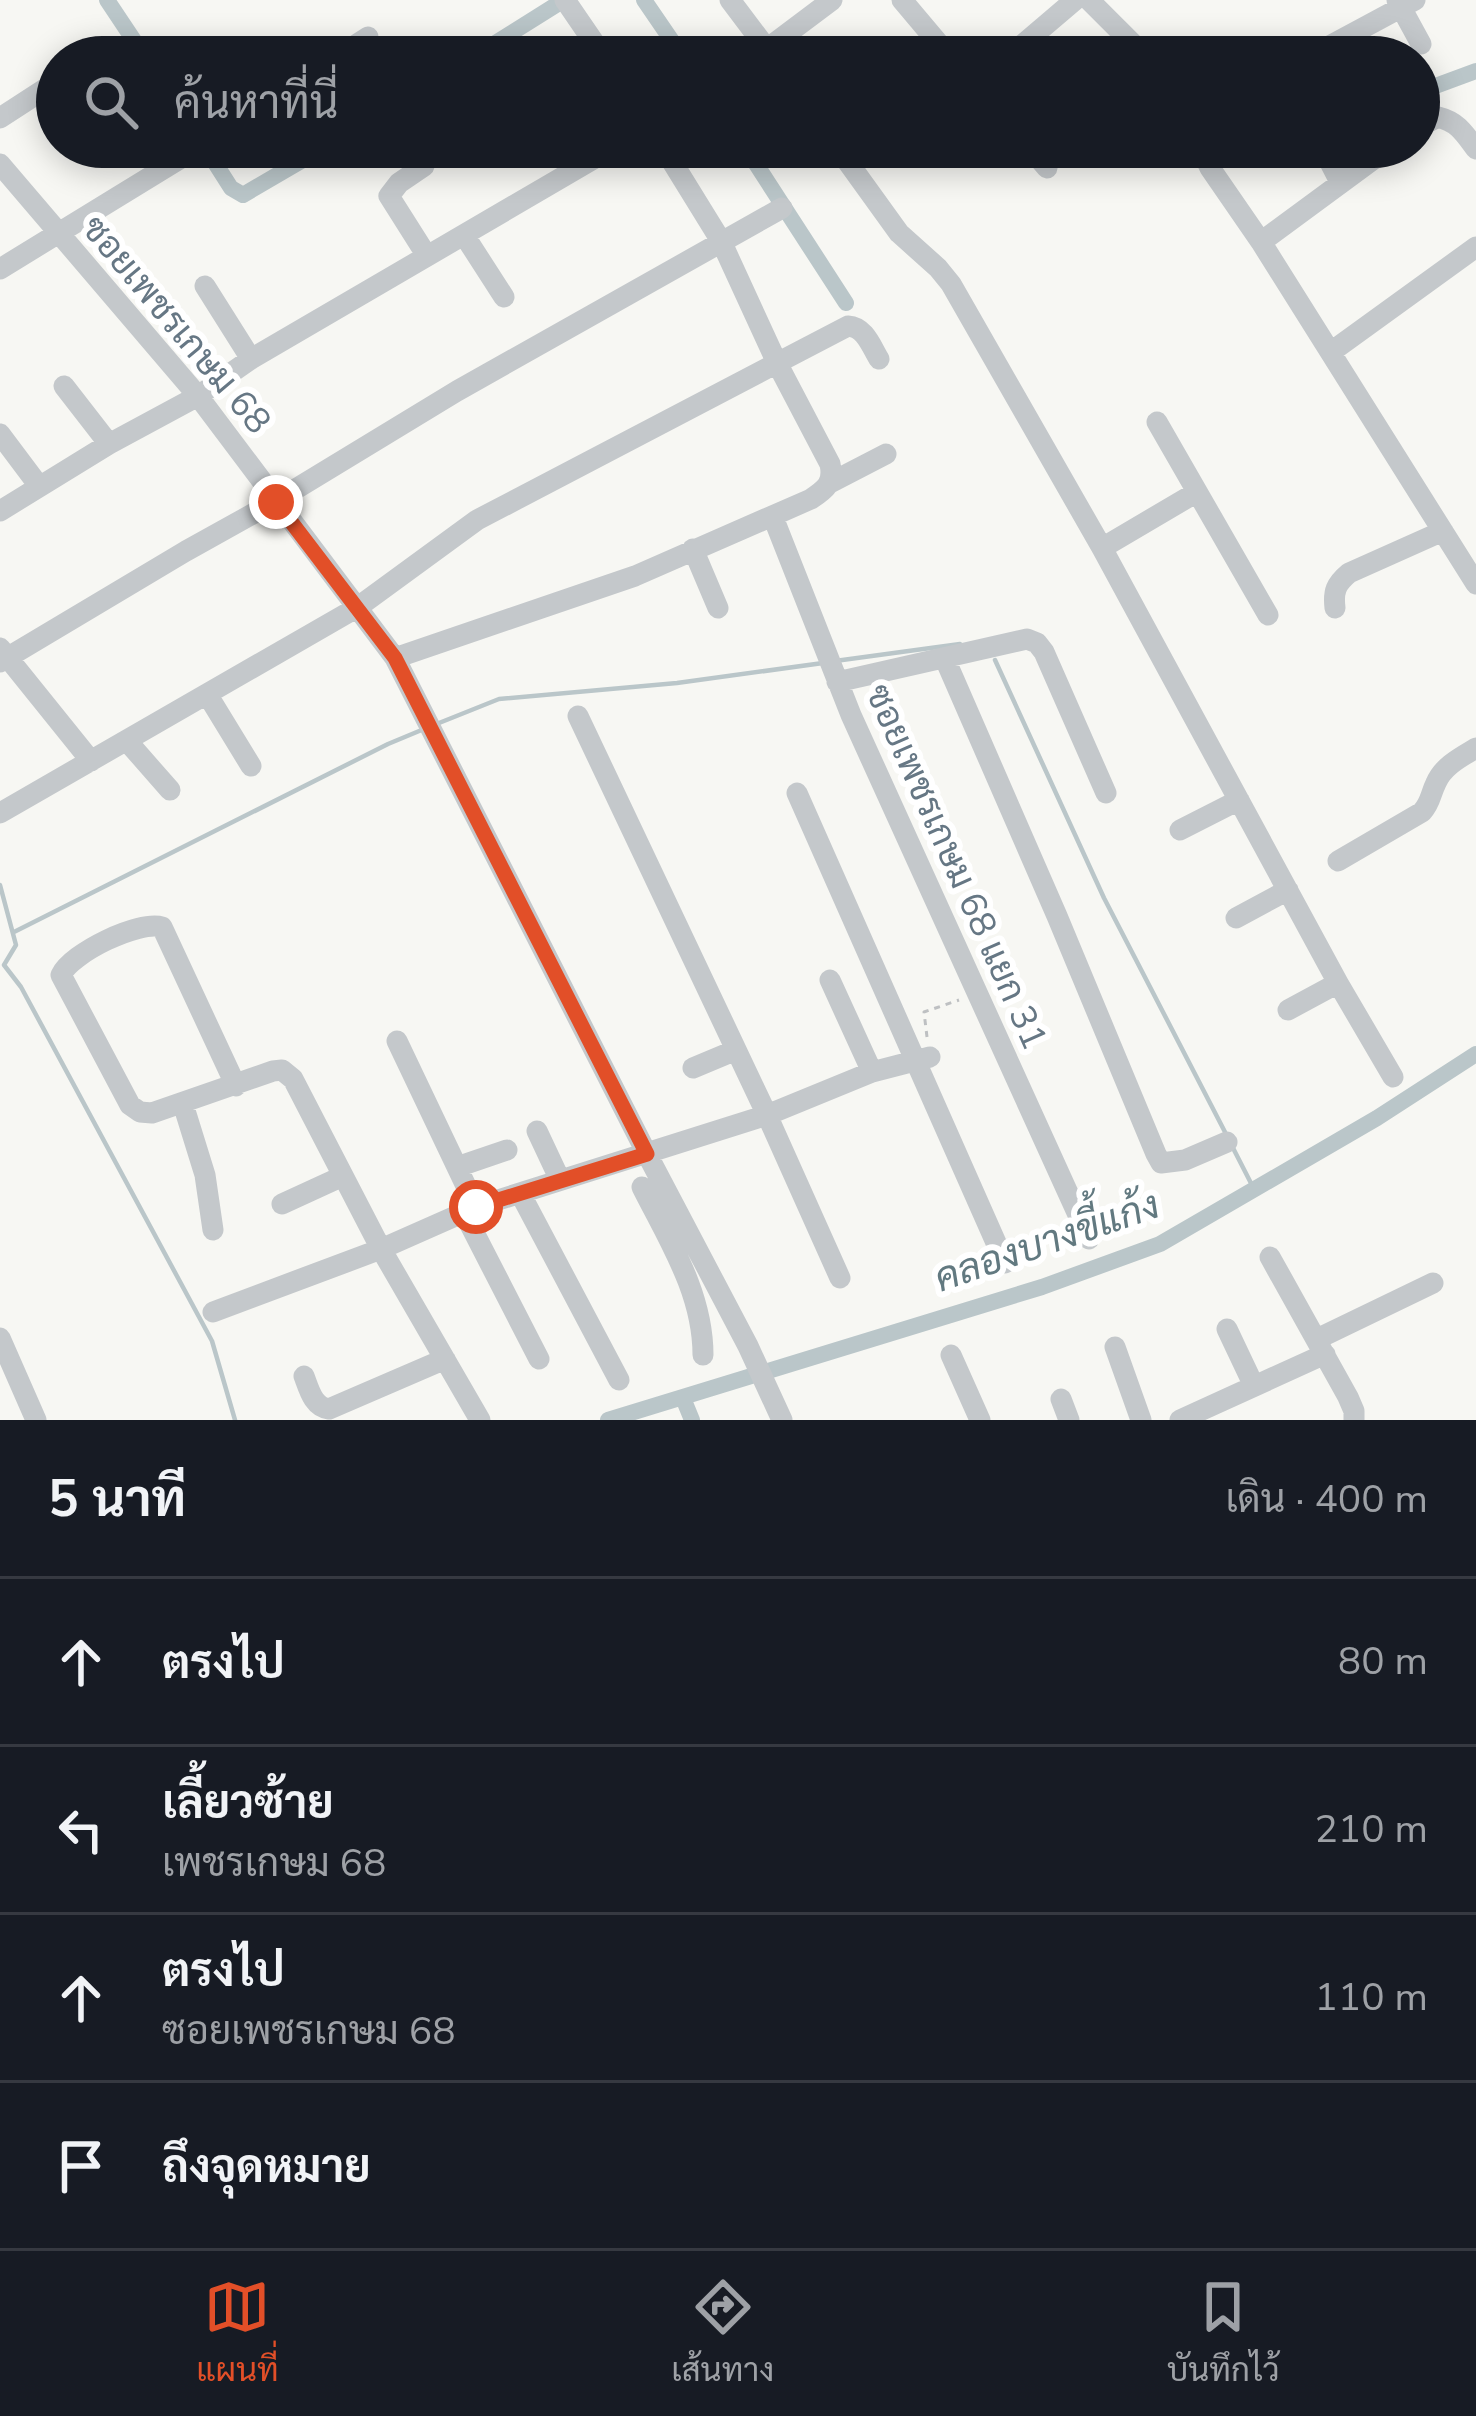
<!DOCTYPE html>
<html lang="th">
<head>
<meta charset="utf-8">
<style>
  body { margin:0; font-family:"Nunito Sans",Sarabun,sans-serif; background:#20242c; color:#f1f3f6 }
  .stop { position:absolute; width:36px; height:36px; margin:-27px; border:9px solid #e24f28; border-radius:50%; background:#fff }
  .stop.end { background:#e24f28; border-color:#fff; box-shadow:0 3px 12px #0008 }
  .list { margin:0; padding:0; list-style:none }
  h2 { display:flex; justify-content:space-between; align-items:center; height:156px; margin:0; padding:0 48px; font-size:51px }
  h2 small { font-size:39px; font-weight:400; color:#9ea1a6 }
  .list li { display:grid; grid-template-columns:78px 1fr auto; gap:36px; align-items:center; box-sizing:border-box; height:168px; padding:0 48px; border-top:3px solid #363941 }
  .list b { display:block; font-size:45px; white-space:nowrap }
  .list p { margin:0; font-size:39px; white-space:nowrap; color:#9ea1a6 }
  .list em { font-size:39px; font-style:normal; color:#9ea1a6 }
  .icon { flex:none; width:66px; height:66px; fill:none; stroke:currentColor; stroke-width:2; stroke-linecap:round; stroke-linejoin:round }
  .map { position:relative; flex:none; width:1476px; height:1420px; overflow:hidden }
  .search { position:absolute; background:#171b24; box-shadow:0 6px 30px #0003; left:36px; right:36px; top:36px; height:132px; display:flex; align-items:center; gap:30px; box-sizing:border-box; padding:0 42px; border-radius:66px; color:#9ea1a6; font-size:45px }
  .sheet { height:828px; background:#171b24 }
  nav { display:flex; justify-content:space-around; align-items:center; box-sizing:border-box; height:168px; border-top:3px solid #363941; background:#171b24; font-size:33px; color:#9ea1a6 }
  nav a { display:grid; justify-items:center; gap:6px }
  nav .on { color:#e24f28 }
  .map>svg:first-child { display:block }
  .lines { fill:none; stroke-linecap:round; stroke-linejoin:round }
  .stream { stroke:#bac6c9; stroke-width:4.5 }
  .canal { stroke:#bac6c9; stroke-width:16 }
  .path { stroke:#bec0c2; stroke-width:3; stroke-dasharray:6 6; stroke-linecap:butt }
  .minor { stroke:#c4c8cb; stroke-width:21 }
  .route { stroke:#e24f28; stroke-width:15 }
  .labels { text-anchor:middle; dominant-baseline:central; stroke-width:12; stroke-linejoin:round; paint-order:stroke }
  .street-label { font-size:36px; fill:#667784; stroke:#fff }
  .water-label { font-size:39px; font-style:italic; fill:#627980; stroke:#fff }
</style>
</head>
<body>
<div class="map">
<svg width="1476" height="1420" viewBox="0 0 1476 1420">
  <rect width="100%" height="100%" fill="#f7f7f3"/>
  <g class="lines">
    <path class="stream" d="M995 660 1104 898 1225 1132
      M835 661 960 644
      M434 725 499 699 677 683 823 663
      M0 885 16 945 4 965 21 987 212 1341 235 1420
      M14 932 388 744 424 729
      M1233 1148 1255 1191"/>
    <path class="canal" d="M107 0 145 57
      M644 0 683 57
      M473 57 564 0
      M1430 88 1476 71
      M745 147 846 303
      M210 155 231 188 243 195 325 147
      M683 1398 692 1420
      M608 1420 1042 1287 1160 1244 1377 1118 1476 1054"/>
    <path class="path" d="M927 1037 924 1012 959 1000"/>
    <path class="minor" d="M565 0 604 57
      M730 0 773 57
      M902 0 950 57
      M1089 0 1146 57
      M1397 0 1421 44
      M94 57 96 56
      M337 57 368 37
      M756 57 832 0
      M1008 57 1075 0
      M1309 57 1415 0
      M0 118 57 81
      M1419 127 1438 117C1458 122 1464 133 1476 149
      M837 147 899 233 938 268 951 284 1102 548 1338 983 1393 1077
      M1029 147 1047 168
      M1200 147 1210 168 1261 242 1476 584
      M1322 147 1340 182
      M0 164 198 396 395 658 647 1154 748 1346 782 1420
      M424 166 399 183 389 196 427 256
      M464 235 504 297
      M1261 242 1390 147
      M0 269 199 147
      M205 286 251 359
      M1331 352 1476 247
      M64 386 109 444
      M1157 422 1268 615
      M0 434 39 486
      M830 483 886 454
      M0 511 109 444 198 396 251 359 614 147
      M773 517 851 715 1089 1239
      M1102 548 1197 492
      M693 549 718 608
      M1335 608C1333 591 1336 584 1349 573L1443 531
      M0 648 91 761
      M395 658 635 576 811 499C826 489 834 483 830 464L777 363 848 326C865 327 871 346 879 359
      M945 659 1057 916 1156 1154 1161 1163 1185 1160 1227 1142
      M0 662 186 551 276 501 457 391 782 208
      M837 682 1027 639 1037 643 1044 652 1106 793
      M207 694 251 766
      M578 716 767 1115 840 1278
      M127 741 170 790
      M797 793 1005 1263
      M0 813 358 607 477 520 777 363 721 241 663 147
      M1180 830 1239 800
      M1338 861 1422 812C1431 802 1430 795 1436 783 1443 766 1461 757 1476 748
      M1236 918 1288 890
      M830 980 872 1072
      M1288 1010 1338 983
      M397 1041 476 1207
      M693 1068 736 1050
      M236 1086 162 927C139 920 71 953 61 975L130 1105 140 1112 152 1113 273 1071 282 1070 293 1079 381 1249 480 1420
      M183 1104 205 1175 213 1230
      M537 1131 560 1180
      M457 1167 507 1150
      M642 1187C669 1241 703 1293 703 1355
      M520 1193 619 1380
      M282 1204 343 1176
      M464 1213 539 1359
      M1270 1257 1348 1397 1354 1411V1420
      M213 1312 381 1249 476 1207 767 1115 872 1072 930 1057
      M1227 1329 1254 1386
      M0 1338 36 1420
      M1317 1339 1433 1283
      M1115 1347 1141 1420
      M951 1355 980 1420
      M304 1376C309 1389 313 1407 329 1409L445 1359
      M1061 1399 1069 1420
      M1180 1420 1325 1354"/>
  </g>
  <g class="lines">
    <path class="route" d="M276 502 395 658 647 1154 476 1207"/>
  </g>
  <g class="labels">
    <g class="street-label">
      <text transform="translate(176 325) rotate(50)">ซอยเพชรเกษม 68</text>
      <text transform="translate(956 867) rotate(66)">ซอยเพชรเกษม 68 แยก 31</text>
    </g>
    <g class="water-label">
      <text transform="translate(1047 1242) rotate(-19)">คลองบางขี้แก้ง</text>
    </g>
  </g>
</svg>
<div class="stop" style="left:476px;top:1207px"></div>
<div class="stop end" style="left:276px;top:502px"></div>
<div class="search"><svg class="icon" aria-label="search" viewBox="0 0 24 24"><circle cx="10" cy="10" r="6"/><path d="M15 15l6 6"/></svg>ค้นหาที่นี่</div>
</div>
<section class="sheet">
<h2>5 นาที<small>เดิน · 400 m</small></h2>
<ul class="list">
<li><svg class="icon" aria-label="ahead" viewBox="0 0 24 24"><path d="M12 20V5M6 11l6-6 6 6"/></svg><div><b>ตรงไป</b></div><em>80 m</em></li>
<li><svg class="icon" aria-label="left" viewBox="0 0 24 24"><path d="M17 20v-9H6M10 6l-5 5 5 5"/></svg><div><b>เลี้ยวซ้าย</b><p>เพชรเกษม 68</p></div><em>210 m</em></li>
<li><svg class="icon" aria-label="ahead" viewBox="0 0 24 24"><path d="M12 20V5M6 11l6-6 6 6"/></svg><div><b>ตรงไป</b><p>ซอยเพชรเกษม 68</p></div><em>110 m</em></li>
<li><svg class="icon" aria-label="arrive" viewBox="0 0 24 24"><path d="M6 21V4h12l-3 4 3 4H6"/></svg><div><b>ถึงจุดหมาย</b></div></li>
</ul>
</section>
<nav>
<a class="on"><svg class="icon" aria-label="map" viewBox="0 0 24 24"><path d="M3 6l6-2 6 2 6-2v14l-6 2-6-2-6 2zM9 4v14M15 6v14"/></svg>แผนที่</a>
<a><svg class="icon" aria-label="directions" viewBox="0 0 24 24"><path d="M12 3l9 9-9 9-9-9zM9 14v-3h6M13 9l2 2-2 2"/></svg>เส้นทาง</a>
<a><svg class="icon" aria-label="saved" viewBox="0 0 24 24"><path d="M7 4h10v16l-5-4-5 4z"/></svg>บันทึกไว้</a>
</nav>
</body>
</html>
